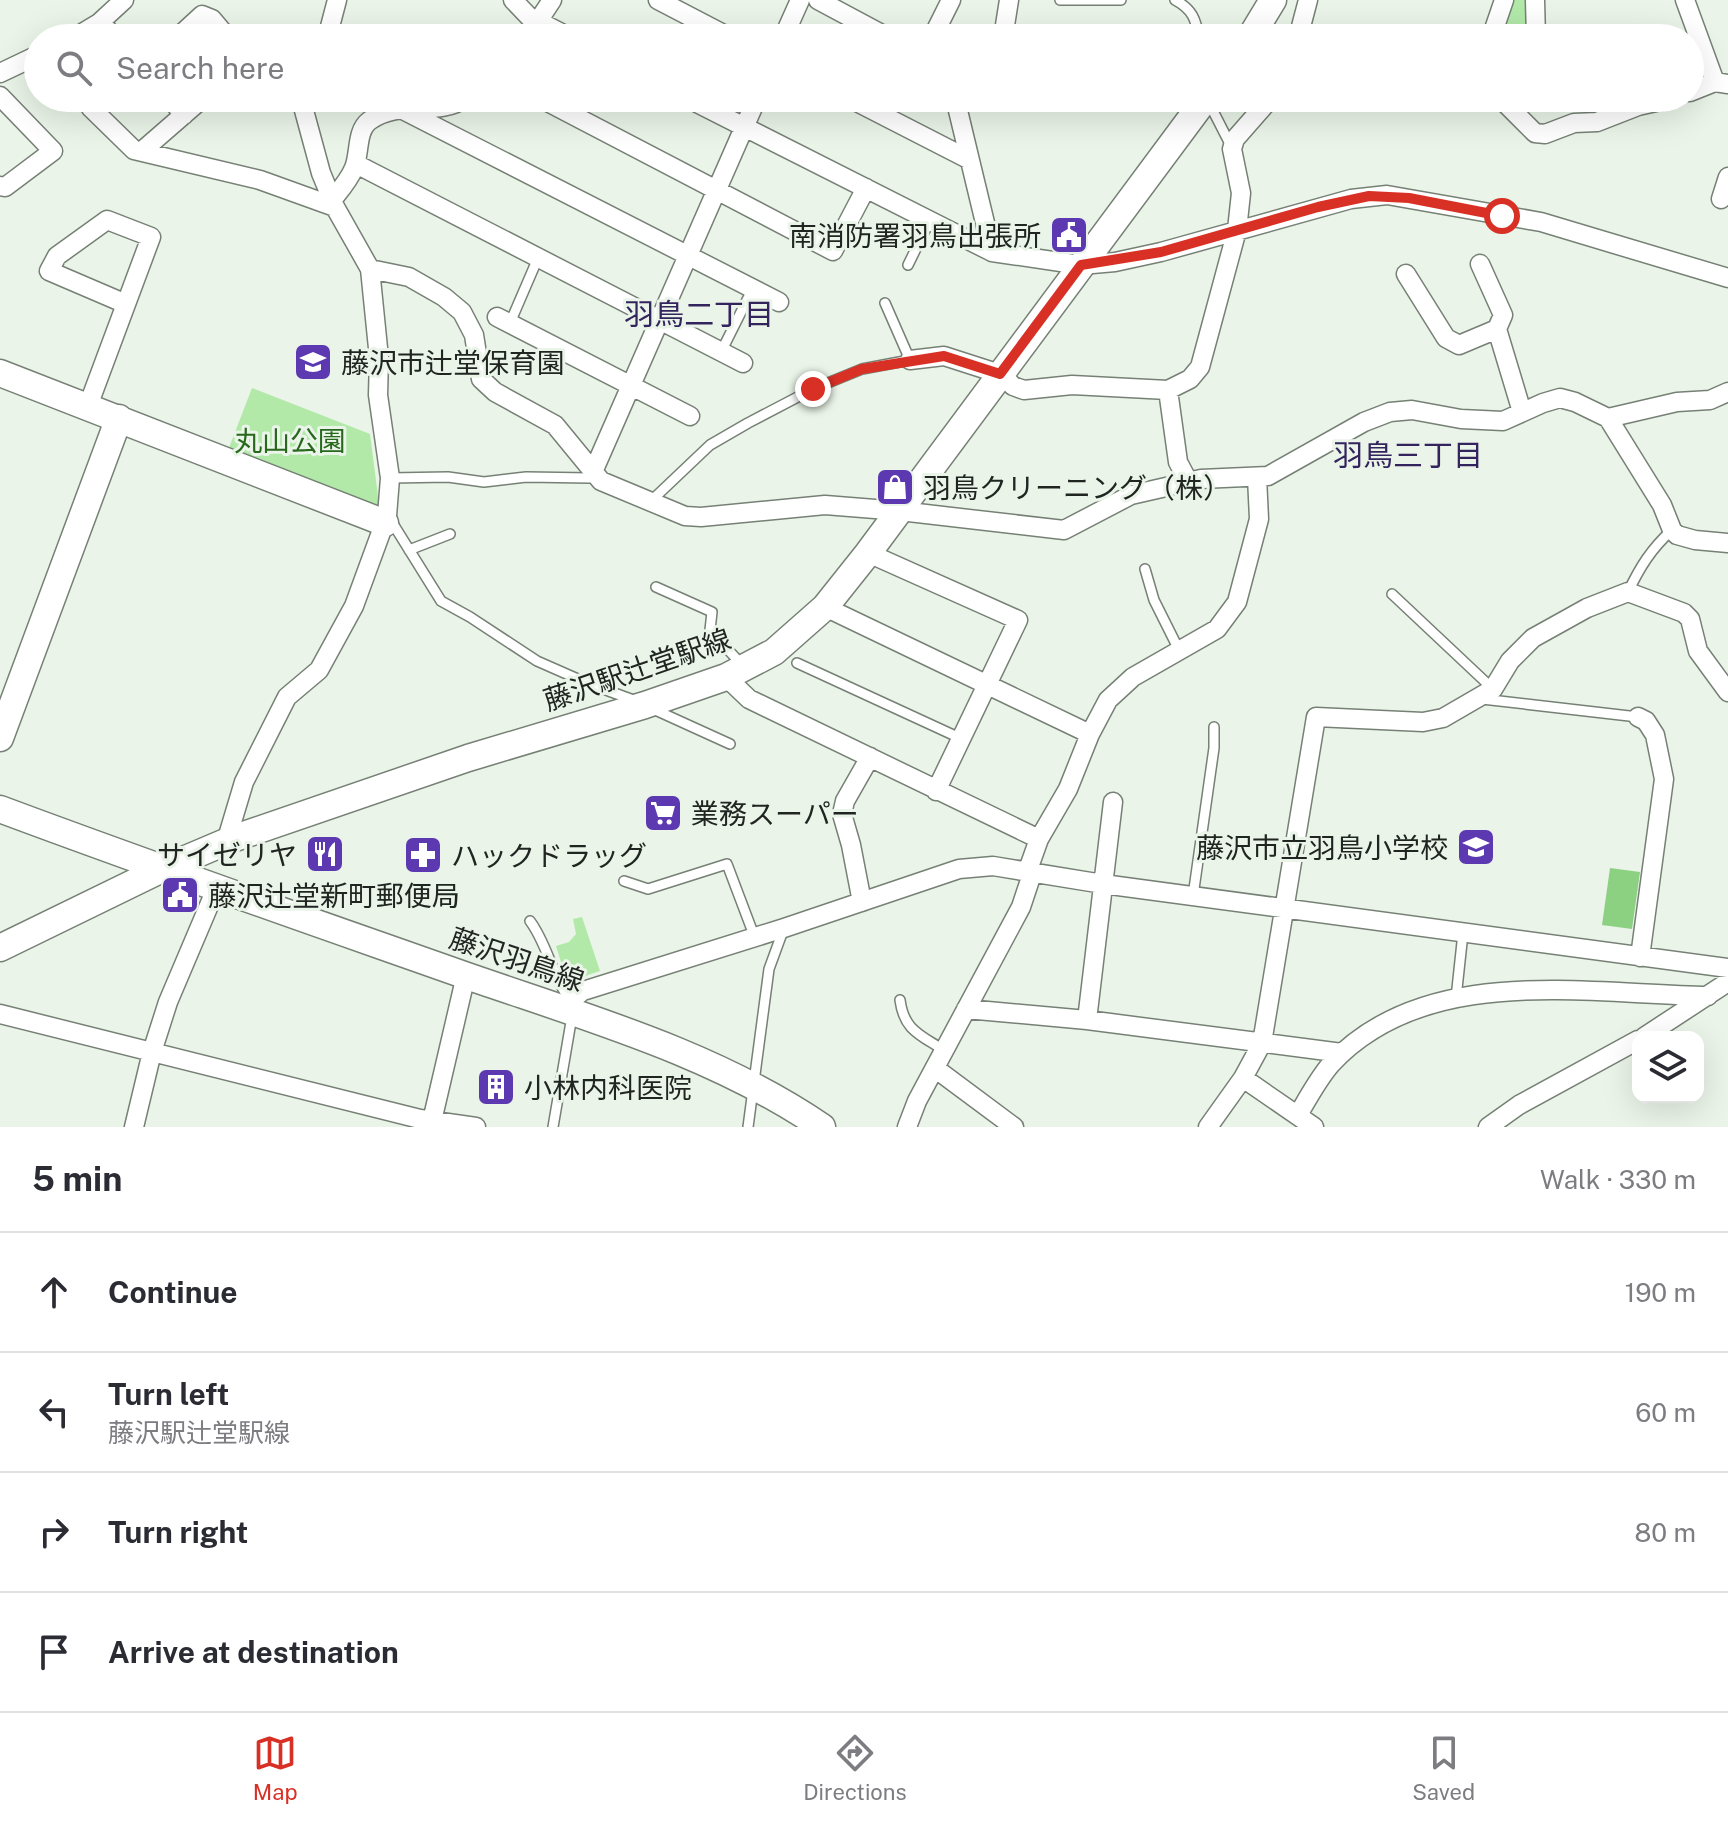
<!DOCTYPE html>
<html lang="en">
<head>
<meta charset="utf-8">
<style>
  body { margin:0; font-family:"Public Sans","Noto Sans JP",sans-serif; background:#f2f2f3; color:#2b2b33 }
  .controls { position:absolute; right:24px; bottom:24px; display:grid; overflow:hidden; border-radius:16px; box-shadow:0 8px 32px #0002 }
  .controls button { width:72px; height:72px; display:grid; place-items:center; padding:0; border:0; border-bottom:2px solid #e1e1e2; background:#fff; color:#2b2b33; font:40px sans-serif }
  .stop { position:absolute; width:24px; height:24px; margin:-18px; border:6px solid #d93025; border-radius:50%; background:#fff }
  .stop.end { background:#d93025; border-color:#fff; box-shadow:0 2px 8px #0008 }
  .list { margin:0; padding:0; list-style:none }
  h2 { display:flex; justify-content:space-between; align-items:center; height:104px; margin:0; padding:0 32px; font-size:34px }
  h2 small { font-size:26px; font-weight:400; color:#7c7c81 }
  .list li { display:grid; grid-template-columns:52px 1fr auto; gap:24px; align-items:center; box-sizing:border-box; height:120px; padding:0 32px; border-top:2px solid #e1e1e2 }
  .list b { display:block; font-size:30px; white-space:nowrap }
  .list p { margin:0; font-size:26px; white-space:nowrap; color:#7c7c81 }
  .list em { font-size:26px; font-style:normal; color:#7c7c81 }
  .icon { flex:none; width:44px; height:44px; fill:none; stroke:currentColor; stroke-width:2; stroke-linecap:round; stroke-linejoin:round }
  .map { position:relative; flex:none; width:1728px; height:1127px; overflow:hidden }
  .search { position:absolute; background:#fff; box-shadow:0 8px 32px #0002; left:24px; right:24px; top:24px; height:88px; display:flex; align-items:center; gap:20px; box-sizing:border-box; padding:0 28px; border-radius:44px; color:#7c7c81; font-size:30px }
  .sheet { height:584px; background:#fff }
  nav { display:flex; justify-content:space-around; align-items:center; box-sizing:border-box; height:112px; border-top:2px solid #e1e1e2; background:#fff; font-size:22px; color:#7c7c81 }
  nav a { display:grid; justify-items:center; gap:4px }
  nav .on { color:#d93025 }
  .map>svg:first-child { display:block }
  .green { fill:#b2e9a9 }
  .water { fill:#8cd082 }
  .lines { fill:none; stroke-linecap:round; stroke-linejoin:round }
  .lane-casing { stroke:#768075; stroke-width:12 }
  .street-casing { stroke:#768075; stroke-width:21 }
  .secondary-casing { stroke:#768075; stroke-width:29 }
  .lane { stroke:#fff; stroke-width:9 }
  .street { stroke:#fff; stroke-width:18 }
  .secondary { stroke:#fff; stroke-width:26 }
  .route { stroke:#d93025; stroke-width:10 }
  .labels { text-anchor:middle; dominant-baseline:central; stroke-width:6; stroke-linejoin:round; paint-order:stroke }
  .poi-label { font-size:28px; fill:#212521; stroke:#eaf4e8; text-anchor:start }
  .park-label { font-size:28px; fill:#27681d; stroke:#eaf4e8 }
  .street-label { font-size:28px; fill:#212521; stroke:#eaf4e8 }
  .neighbourhood-label { font-size:30px; fill:#33245e; stroke:#eaf4e8 }
</style>
</head>
<body>
<div class="map">
<svg width="1728" height="1127" viewBox="0 0 1728 1127">
  <rect width="100%" height="100%" fill="#eaf4e8"/>
  <path class="green" d="M1509 0H1529L1530 38H1495Z
    M252 388 370 434 379 504 373 507 227 453Z
    M582 917 600 971 588 975 569 988 556 946 569 942 576 934 573 919Z"/>
  <path class="water" d="M1610 868 1640 872 1632 929 1602 925Z"/>
  <g class="lines">
    <g class="lane-casing">
      <path id="lane" d="M1060 0H1121
        M1175 0C1192 9 1196 19 1199 38
        M1209 103 1231 146
        M908 265 930 220
        M510 323 538 258
        M721 352 753 288
        M390 478 448 477 484 482 526 477 590 478 593 472
        M651 501 710 445 748 423 813 389 862 369 910 360 885 303
        M390 519 441 601 470 617 537 661 587 683 636 701
        M409 550 450 534
        M1145 569 1154 600 1179 650
        M656 587 712 612 710 630 743 666
        M1628 592C1640 567 1651 549 1672 530
        M1392 594 1493 689
        M797 663 962 739
        M1482 699 1638 717
        M653 709 730 744
        M624 881 648 889 727 864 755 938
        M1193 896 1214 748V727
        M530 921C548 945 552 977 571 1001
        M1456 998 1463 933
        M900 1000C904 1031 921 1035 945 1051
        M553 1127 572 1016
        M748 1127 769 969 784 928"/>
    </g>
    <g class="street-casing">
      <path id="street" d="M513 0 536 24
        M658 0 731 38
        M818 0 889 38
        M1535 0 1536 38
        M1685 0 1715 82
        M538 21 571 38
        M99 23 117 38
        M74 38 99 23 124 0
        M177 38 202 15 212 19 228 38
        M327 38 337 0
        M527 38 552 0
        M783 38 800 0
        M932 38 951 0
        M1003 38 1009 0
        M1191 38 1199 37
        M1298 38 1308 0
        M1491 38 1504 0
        M0 73 38 55
        M1690 92 1715 82 1728 84
        M0 96 53 151 5 187 0 186
        M85 98 91 108 134 150 260 180 335 207
        M170 98 184 115
        M540 98 833 251 866 188
        M687 98 992 252 1081 265 1115 262 1161 252 1351 199 1387 195 1541 222 1728 278
        M849 98 968 159
        M955 98 992 252
        M1500 98 1514 112 1518 98
        M1270 101 1299 98
        M399 108 779 302
        M1514 112 1535 133 1545 134 1574 123 1597 122 1638 106 1674 98
        M142 151 203 98
        M356 164 743 363
        M333 199C341 189 349 180 354 168 360 154 356 131 369 121 400 98 438 118 465 98
        M1721 199 1728 177
        M1480 264 1503 315 1497 329 1522 412
        M370 269 409 277 444 297 462 312 474 335 481 379 495 392 555 425 601 481 685 516 701 517 825 505 900 511 1064 530 1131 495 1201 479 1268 476 1364 422 1390 412 1412 410 1461 419 1503 421 1543 403 1560 398 1575 402 1608 418 1677 402 1710 400 1728 392
        M1406 274 1446 338 1459 345 1497 329
        M497 317 690 416
        M910 360 944 356 1000 374 1013 386 1024 390 1072 385 1168 390 1190 379 1200 367 1237 230 1241 193 1232 149 1235 139 1271 98
        M1168 390 1178 462 1189 483
        M88 406 151 237 107 220 57 256 49 271 126 304
        M1608 418 1662 505 1672 530 1677 535 1695 540 1728 543
        M593 472 757 98
        M868 553 1018 620 936 791
        M825 607 1090 734
        M726 677 749 699 1039 839
        M1638 717 1646 721 1655 735 1664 779 1640 957
        M226 842 244 782 287 697 319 670 354 606 387 516 390 478 378 395 379 358 370 269 335 207 321 173 302 103 304 98
        M862 902 851 845 842 814 845 801 870 757
        M561 1008 583 991 784 928 959 869 993 866 1103 884 1728 968
        M966 1009 1087 1020 1342 1053
        M0 1014 420 1119 476 1127
        M1087 1020 1113 802
        M1644 1037 1728 982
        M936 1069 1014 1127
        M1243 1078 1314 1127
        M1298 1115C1308 1098 1318 1079 1331 1064 1425 963 1584 994 1708 996
        M432 1121 466 975
        M134 1127 152 1052 168 1002 216 889
        M907 1127 917 1101 1021 907 1032 874 1029 867 1039 839 1068 789 1090 734 1108 700 1133 677 1217 629 1237 602 1259 519 1257 477
        M1208 1127 1243 1078 1262 1043 1316 717 1423 722 1443 718 1493 689 1510 661 1533 638 1587 608 1628 592 1684 613 1690 619 1698 651 1728 692
        M1488 1127 1519 1105 1638 1040"/>
    </g>
    <g class="secondary-casing">
      <path id="secondary" d="M1250 38 1273 0
        M0 373 385 523
        M0 738 119 418
        M0 809C155 867 311 921 467 976 588 1018 715 1054 822 1127
        M0 948 162 869 235 838 468 758 645 705 726 677 774 652 825 607 868 553 1206 98"/>
    </g>
    <use href="#lane" class="lane"/>
    <use href="#street" class="street"/>
    <use href="#secondary" class="secondary"/>
  </g>
  <g class="lines">
    <path class="route" d="M813 389 862 369 944 356 1000 374 1081 265 1161 252 1318 207 1369 196 1409 198 1502 216"/>
  </g>
  <defs>
    <g id="civic-square" transform="scale(2)"><rect x="-9" y="-9" width="18" height="18" rx="4" fill="#5d39b1" stroke="#eaf4e8"/><path d="M-.6-6.5H3V-4.5H.6V-3L4-1V1h2V6H-6V1h2V-1L-.6-3ZM-1.2 2.5V6h2.4V2.5Z" fill="#fff"/></g>
    <g id="school-square" transform="scale(2)"><rect x="-9" y="-9" width="18" height="18" rx="4" fill="#5d39b1" stroke="#eaf4e8"/><path d="M0-5L7-2L0 1L-7-2ZM-4 1L0 2.5L4 1V4Q0 6-4 4Z" fill="#fff"/></g>
    <g id="shop-square" transform="scale(2)"><rect x="-9" y="-9" width="18" height="18" rx="4" fill="#5d39b1" stroke="#eaf4e8"/><path d="M-5-2.5h2.3a2.7 3.5 0 0 1 5.4 0H5L5.5 6h-11ZM-1.5-2.5h3a1.5 2.3 0 0 0-3 0Z" fill="#fff"/></g>
    <g id="supermarket-square" transform="scale(2)"><rect x="-9" y="-9" width="18" height="18" rx="4" fill="#5d39b1" stroke="#eaf4e8"/><path d="M-6-5.5h2.5l.6 2H6L4.5 2H-2.5L-4.4-4H-6ZM-1.5 3.2a1.3 1.3 0 1 0 .1 0ZM3 3.2a1.3 1.3 0 1 0 .1 0Z" fill="#fff"/></g>
    <g id="restaurant-square" transform="scale(2)"><rect x="-9" y="-9" width="18" height="18" rx="4" fill="#5d39b1" stroke="#eaf4e8"/><path d="M-5-6h1v4h1v-4h1v4h1v-4h1v5L-1.5 .5V6h-2V.5L-5-1ZM5-6V6H3V1.5H1.5Q1.5-4 5-6Z" fill="#fff"/></g>
    <g id="pharmacy-square" transform="scale(2)"><rect x="-9" y="-9" width="18" height="18" rx="4" fill="#5d39b1" stroke="#eaf4e8"/><path d="M-2-6h4v4h4v4h-4v4h-4v-4h-4v-4h4Z" fill="#fff"/></g>
    <g id="building-square" transform="scale(2)"><rect x="-9" y="-9" width="18" height="18" rx="4" fill="#5d39b1" stroke="#eaf4e8"/><path d="M-4-6H4V6H1V3H-1V6H-4ZM-2.5-4.3h1.7v1.8h-1.7ZM.8-4.3h1.7v1.8H.8ZM-2.5-1h1.7V.8h-1.7ZM.8-1h1.7V.8H.8Z" fill="#fff"/></g>
  </defs>
  <g fill-rule="evenodd">
    <use href="#civic-square" x="1069" y="235"/>
    <use href="#school-square" x="313" y="362"/>
    <use href="#shop-square" x="895" y="487"/>
    <use href="#supermarket-square" x="663" y="813"/>
    <use href="#school-square" x="1476" y="847"/>
    <use href="#restaurant-square" x="325" y="854"/>
    <use href="#pharmacy-square" x="423" y="855"/>
    <use href="#civic-square" x="180" y="895"/>
    <use href="#building-square" x="496" y="1087"/>
  </g>
  <g class="labels">
    <g class="poi-label">
      <text x="1041" y="235" text-anchor="end">南消防署羽鳥出張所</text>
      <text x="341" y="362">藤沢市辻堂保育園</text>
      <text x="923" y="487">羽鳥クリーニング（株）</text>
      <text x="691" y="813">業務スーパー</text>
      <text x="1448" y="847" text-anchor="end">藤沢市立羽鳥小学校</text>
      <text x="297" y="854" text-anchor="end">サイゼリヤ</text>
      <text x="451" y="855">ハックドラッグ</text>
      <text x="208" y="895">藤沢辻堂新町郵便局</text>
      <text x="524" y="1087">小林内科医院</text>
    </g>
    <g class="park-label">
      <text x="290" y="440">丸山公園</text>
    </g>
    <g class="street-label">
      <text transform="translate(637 669) rotate(-19)">藤沢駅辻堂駅線</text>
      <text transform="translate(517 959) rotate(19)">藤沢羽鳥線</text>
    </g>
    <g class="neighbourhood-label">
      <text x="699" y="314">羽鳥二丁目</text>
      <text x="1408" y="455">羽鳥三丁目</text>
    </g>
  </g>
</svg>
<div class="controls">
<button><svg class="icon" aria-label="layers" viewBox="0 0 24 24"><path d="M12 4l9 5-9 5-9-5zM3 14l9 5 9-5"/></svg></button>
</div>
<div class="stop" style="left:1502px;top:216px"></div>
<div class="stop end" style="left:813px;top:389px"></div>
<div class="search"><svg class="icon" aria-label="search" viewBox="0 0 24 24"><circle cx="10" cy="10" r="6"/><path d="M15 15l6 6"/></svg>Search here</div>
</div>
<section class="sheet">
<h2>5 min<small>Walk · 330 m</small></h2>
<ul class="list">
<li><svg class="icon" aria-label="ahead" viewBox="0 0 24 24"><path d="M12 20V5M6 11l6-6 6 6"/></svg><div><b>Continue</b></div><em>190 m</em></li>
<li><svg class="icon" aria-label="left" viewBox="0 0 24 24"><path d="M17 20v-9H6M10 6l-5 5 5 5"/></svg><div><b>Turn left</b><p>藤沢駅辻堂駅線</p></div><em>60 m</em></li>
<li><svg class="icon" aria-label="right" viewBox="0 0 24 24"><path d="M7 20v-9h11M14 6l5 5-5 5"/></svg><div><b>Turn right</b></div><em>80 m</em></li>
<li><svg class="icon" aria-label="arrive" viewBox="0 0 24 24"><path d="M6 21V4h12l-3 4 3 4H6"/></svg><div><b>Arrive at destination</b></div></li>
</ul>
</section>
<nav>
<a class="on"><svg class="icon" aria-label="map" viewBox="0 0 24 24"><path d="M3 6l6-2 6 2 6-2v14l-6 2-6-2-6 2zM9 4v14M15 6v14"/></svg>Map</a>
<a><svg class="icon" aria-label="directions" viewBox="0 0 24 24"><path d="M12 3l9 9-9 9-9-9zM9 14v-3h6M13 9l2 2-2 2"/></svg>Directions</a>
<a><svg class="icon" aria-label="saved" viewBox="0 0 24 24"><path d="M7 4h10v16l-5-4-5 4z"/></svg>Saved</a>
</nav>
</body>
</html>
